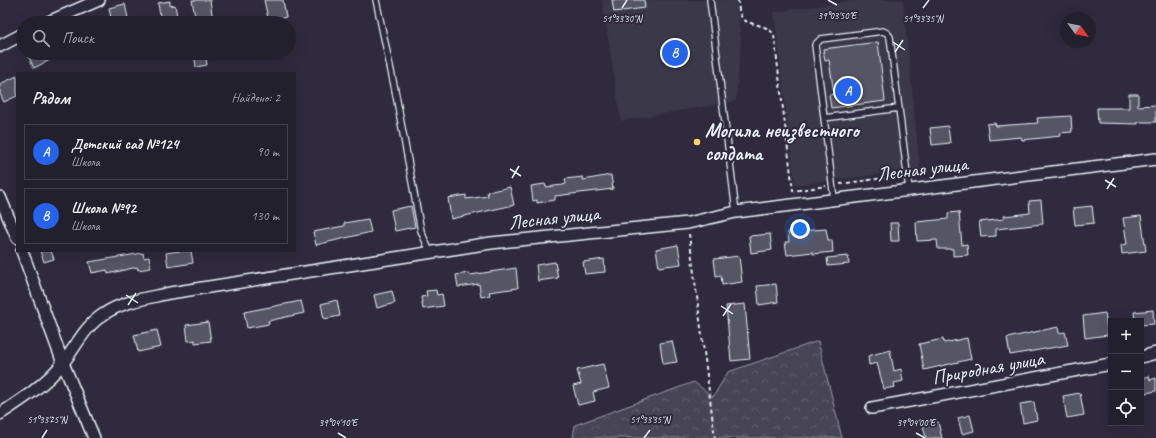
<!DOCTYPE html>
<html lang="ru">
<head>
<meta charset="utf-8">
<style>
  body { margin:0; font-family:Caveat,sans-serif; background:#2b2836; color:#f1f3f6 }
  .controls { position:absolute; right:12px; bottom:12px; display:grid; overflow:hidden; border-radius:0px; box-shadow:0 4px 16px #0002 }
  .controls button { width:36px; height:36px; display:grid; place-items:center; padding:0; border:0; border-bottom:1px solid #403e4a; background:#23202e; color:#f1f3f6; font:20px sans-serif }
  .compass { position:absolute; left:1060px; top:12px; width:36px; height:36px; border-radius:50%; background:#23202e; box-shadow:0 4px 16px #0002; rotate:123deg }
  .you { position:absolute; left:800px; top:229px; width:14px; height:14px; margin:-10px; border:3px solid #fff; border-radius:50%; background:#1a73e8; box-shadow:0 0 0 6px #1a73e833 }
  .badge { display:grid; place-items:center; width:26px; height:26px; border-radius:50%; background:#2563eb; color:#fff; font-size:13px; font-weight:700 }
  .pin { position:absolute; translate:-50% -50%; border:2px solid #fff; box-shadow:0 1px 4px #0006 }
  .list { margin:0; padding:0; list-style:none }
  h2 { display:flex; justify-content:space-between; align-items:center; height:52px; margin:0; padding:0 16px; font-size:17px }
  h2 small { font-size:13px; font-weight:400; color:#a3a3aa }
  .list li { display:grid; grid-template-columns:26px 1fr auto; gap:12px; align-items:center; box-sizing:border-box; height:56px; margin:0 8px 8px; padding:0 8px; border:1px solid #403e4a; border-radius:0px }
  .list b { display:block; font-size:15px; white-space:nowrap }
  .list p { margin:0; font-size:13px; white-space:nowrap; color:#a3a3aa }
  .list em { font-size:13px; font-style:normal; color:#a3a3aa }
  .icon { flex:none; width:22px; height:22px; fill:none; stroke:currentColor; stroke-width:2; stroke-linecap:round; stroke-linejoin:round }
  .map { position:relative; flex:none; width:1156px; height:438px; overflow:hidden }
  .search { position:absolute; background:#23202e; box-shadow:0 4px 16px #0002; left:16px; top:16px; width:280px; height:44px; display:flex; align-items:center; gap:10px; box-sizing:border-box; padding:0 14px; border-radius:22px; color:#a3a3aa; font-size:15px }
  .panel { position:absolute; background:#23202e; box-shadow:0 4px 16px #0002; left:16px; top:72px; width:280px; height:180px; border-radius:0px }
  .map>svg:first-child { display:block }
  .built { fill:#3b3749 }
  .forest { fill:url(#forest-crowns); stroke:#979aa6 }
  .building { fill:#575565; stroke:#e8f1f8 }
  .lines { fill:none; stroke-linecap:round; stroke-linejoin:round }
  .service-casing { stroke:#e8f1f8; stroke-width:8 }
  .minor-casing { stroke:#e8f1f8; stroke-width:14 }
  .path { stroke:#e8f1f8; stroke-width:2; stroke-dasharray:4 3; stroke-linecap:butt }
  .service { stroke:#2f2a3d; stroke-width:5.5 }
  .minor { stroke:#2f2a3d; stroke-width:11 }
  .ticks { fill:none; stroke:#e8f1f8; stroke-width:1.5 }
  .poi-dot { fill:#ffd166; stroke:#2f2a3d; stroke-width:1.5 }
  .labels { text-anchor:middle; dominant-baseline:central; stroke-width:4; stroke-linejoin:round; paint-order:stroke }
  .poi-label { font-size:20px; font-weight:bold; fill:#e8f1f8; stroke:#2f2a3d; text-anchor:start }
  .street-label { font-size:20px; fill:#e8f1f8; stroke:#2f2a3d }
  .ticks-label { font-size:10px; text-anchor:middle; fill:#e8f1f8; stroke:#2f2a3d; stroke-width:4; stroke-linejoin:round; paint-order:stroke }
</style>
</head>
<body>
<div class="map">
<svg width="1156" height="438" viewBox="0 0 1156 438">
  <defs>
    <pattern id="forest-crowns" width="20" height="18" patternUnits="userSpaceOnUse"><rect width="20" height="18" fill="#464455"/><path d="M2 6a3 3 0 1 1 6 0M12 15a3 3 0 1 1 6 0" fill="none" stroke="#615f6e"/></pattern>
  </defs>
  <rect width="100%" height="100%" fill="#2f2a3d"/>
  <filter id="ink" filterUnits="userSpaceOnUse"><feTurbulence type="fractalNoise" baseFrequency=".025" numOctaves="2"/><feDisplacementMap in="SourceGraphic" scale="8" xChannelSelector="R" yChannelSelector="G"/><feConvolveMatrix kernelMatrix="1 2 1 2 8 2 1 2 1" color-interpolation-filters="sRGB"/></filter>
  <g filter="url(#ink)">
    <path class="built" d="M602 0H736L741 40 736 101 621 121Z
      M857 0H903L920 169 795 185 774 12Z"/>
    <path class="forest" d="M818 341 842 438H573L575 425 694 382 713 397 728 372Z"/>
    <path class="building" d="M192 0H210L213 21 196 23Z
      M264 0H283L286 17 279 19V23H269Z
      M612 0H644L645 8 614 12Z
      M170 1V6L175 5 177 16 170 17 171 23H161L158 3Z
      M125 4 129 23H112L109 8Z
      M878 42 885 101 831 108 829 95 834 94 829 60 825 61 823 49Z
      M27 53H47L50 60 34 68Z
      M194 53H205L207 65 196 67Z
      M17 76V96L4 102 0 94V84Z
      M1129 94H1138V106L1156 105V122H1138V124L1098 123 1097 108H1129Z
      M1071 116 1072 132 1060 133 1061 136 1022 140 1021 137 989 140 987 124 995 123 996 126 1038 123 1037 118Z
      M948 126 950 143 932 145 930 128Z
      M611 175 613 189 555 196V200L537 203V200L533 201 531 186 545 184 546 187 563 185 566 184 565 179 583 177V180Z
      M510 187 514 205 451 219 448 198 466 195V199L488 196 487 192Z
      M1041 200 1043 224 996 229V236L981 237 979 222 1004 219V216L1030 213 1029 201Z
      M411 206 415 227 395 231 391 210Z
      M1092 206 1094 223 1075 225 1073 208Z
      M959 212 962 245 967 244 968 255 953 256V249H938L937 240 917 241 916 222 948 219V213Z
      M1141 216 1146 251 1122 254 1121 245 1127 244 1123 218Z
      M368 219 371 232 316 245 313 232 344 226V223Z
      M890 223H898L899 241H891Z
      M826 229 828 240H832L833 252 813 254V252L787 255 785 242H789L788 232Z
      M770 234 772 250 751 253 749 236Z
      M678 245 681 264 659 267 656 249Z
      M40 251H51L54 259 44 262Z
      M180 251H191L193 263 168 267 166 253Z
      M143 253 144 258 149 257 151 268 138 270 137 267 108 274 107 270 92 273 89 262Z
      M739 256 742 282 722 285 721 275 716 276 714 259Z
      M848 256 849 264 828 266 827 258Z
      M604 259 605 272 585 274 583 262Z
      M555 262 558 278 538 281 536 265Z
      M516 268 518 288 489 292 490 295 481 297 479 284 458 287 456 275 469 273 470 275Z
      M776 284 778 302 759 305 757 286Z
      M436 290 437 295 442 294 444 306 423 309 421 297 427 296 426 291Z
      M392 291 395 303 377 308 374 295Z
      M337 300 340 316 324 319 321 304Z
      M301 301 304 313 268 321 269 324 247 328 244 312Z
      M745 304 750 359 731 361 726 306Z
      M1153 310 1154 324 1141 325V321H1135L1134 312Z
      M1105 313 1108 335 1085 338 1083 316Z
      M208 322 211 341 195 343V340L188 341 186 325Z
      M1058 327 1059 333 1065 332 1068 345 1010 355 1007 338Z
      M157 330 161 347 138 352 134 335Z
      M967 338 971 359 924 370 919 344 943 339 944 343Z
      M672 341 677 362 663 364 660 343Z
      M890 350 894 371 901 369 903 381 894 383 895 387 884 389 877 363 869 365 868 356Z
      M603 364 609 388 593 392 595 401 578 405 573 386 581 384 577 370Z
      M1149 376 1150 380 1156 378V391L1141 394V378Z
      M1080 393 1084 415 1067 418 1063 396Z
      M1034 402 1037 420 1023 423 1020 404Z
      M970 415 974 431 962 434 958 418Z
      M938 422 942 438H926L923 426Z"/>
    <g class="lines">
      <g class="service-casing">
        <path id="service" d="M376 0 395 90 421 231 430 252
          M710 0 736 212
          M824 118 899 108
          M834 199 815 45 821 39 883 31 887 33 890 37 909 189"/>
      </g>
      <g class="minor-casing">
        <path id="minor" d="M46 23 99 0
          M0 46 23 34
          M0 197 17 238
          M22 251 63 363 94 438
          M1141 357 1156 353
          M872 408 1111 364
          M0 414C23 399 46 384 63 363 77 345 85 326 104 314 123 301 149 298 170 293L491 243 688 223 736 212 1156 159"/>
      </g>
      <path class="path" d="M738 0C739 5 738 12 741 16 746 27 767 22 774 35L793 191 826 186
        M840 184 899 176
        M689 234 715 438"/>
      <use href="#service" class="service"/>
      <use href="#minor" class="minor"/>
    </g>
  </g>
  <path class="ticks" d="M828 0 837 5M622 8 627 0M923 8 929 0M893 42 905 50M895 52 903 40M510 169 521 176M512 178 519 166M1105 180 1116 187M1107 189 1114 178M126 295 138 303M128 305 136 293M721 306 733 314M723 316 731 304M338 433 346 438M916 433 925 438M42 438 47 430M644 438 650 430"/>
  <circle class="poi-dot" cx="697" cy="142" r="4"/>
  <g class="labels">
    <g class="poi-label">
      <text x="705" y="130">Могила неизвестного<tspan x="705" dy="23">солдата</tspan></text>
    </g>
    <g class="street-label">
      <text transform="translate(922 169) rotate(-7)">Лесная улица</text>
      <text transform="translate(554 218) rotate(-6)">Лесная улица</text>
      <text transform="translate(988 368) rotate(-10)">Природная улица</text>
    </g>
  </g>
  <g class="ticks-label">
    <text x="837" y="19">39°03'50"E</text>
    <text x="923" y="22">51°33'35"N</text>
    <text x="622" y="22">51°33'30"N</text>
    <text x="47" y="423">51°33'25"N</text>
    <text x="650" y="423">51°33'35"N</text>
    <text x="338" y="426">39°04'10"E</text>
    <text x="916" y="426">39°04'00"E</text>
  </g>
</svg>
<div class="controls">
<button>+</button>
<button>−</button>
<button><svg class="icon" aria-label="locate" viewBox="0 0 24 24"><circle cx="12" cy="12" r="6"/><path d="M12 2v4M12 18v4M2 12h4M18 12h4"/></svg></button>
</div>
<svg class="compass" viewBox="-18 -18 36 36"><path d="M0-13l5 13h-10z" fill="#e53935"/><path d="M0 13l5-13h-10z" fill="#a3a3aa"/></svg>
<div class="you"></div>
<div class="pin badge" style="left:848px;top:91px">A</div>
<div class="pin badge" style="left:675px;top:53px">B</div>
<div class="search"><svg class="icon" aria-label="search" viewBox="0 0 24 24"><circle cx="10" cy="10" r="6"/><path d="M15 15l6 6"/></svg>Поиск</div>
<section class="panel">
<h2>Рядом<small>Найдено: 2</small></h2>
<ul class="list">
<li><span class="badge">A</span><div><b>Детский сад №124</b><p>Школа</p></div><em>90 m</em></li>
<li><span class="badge">B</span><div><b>Школа №92</b><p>Школа</p></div><em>130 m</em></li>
</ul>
</section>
</div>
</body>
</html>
